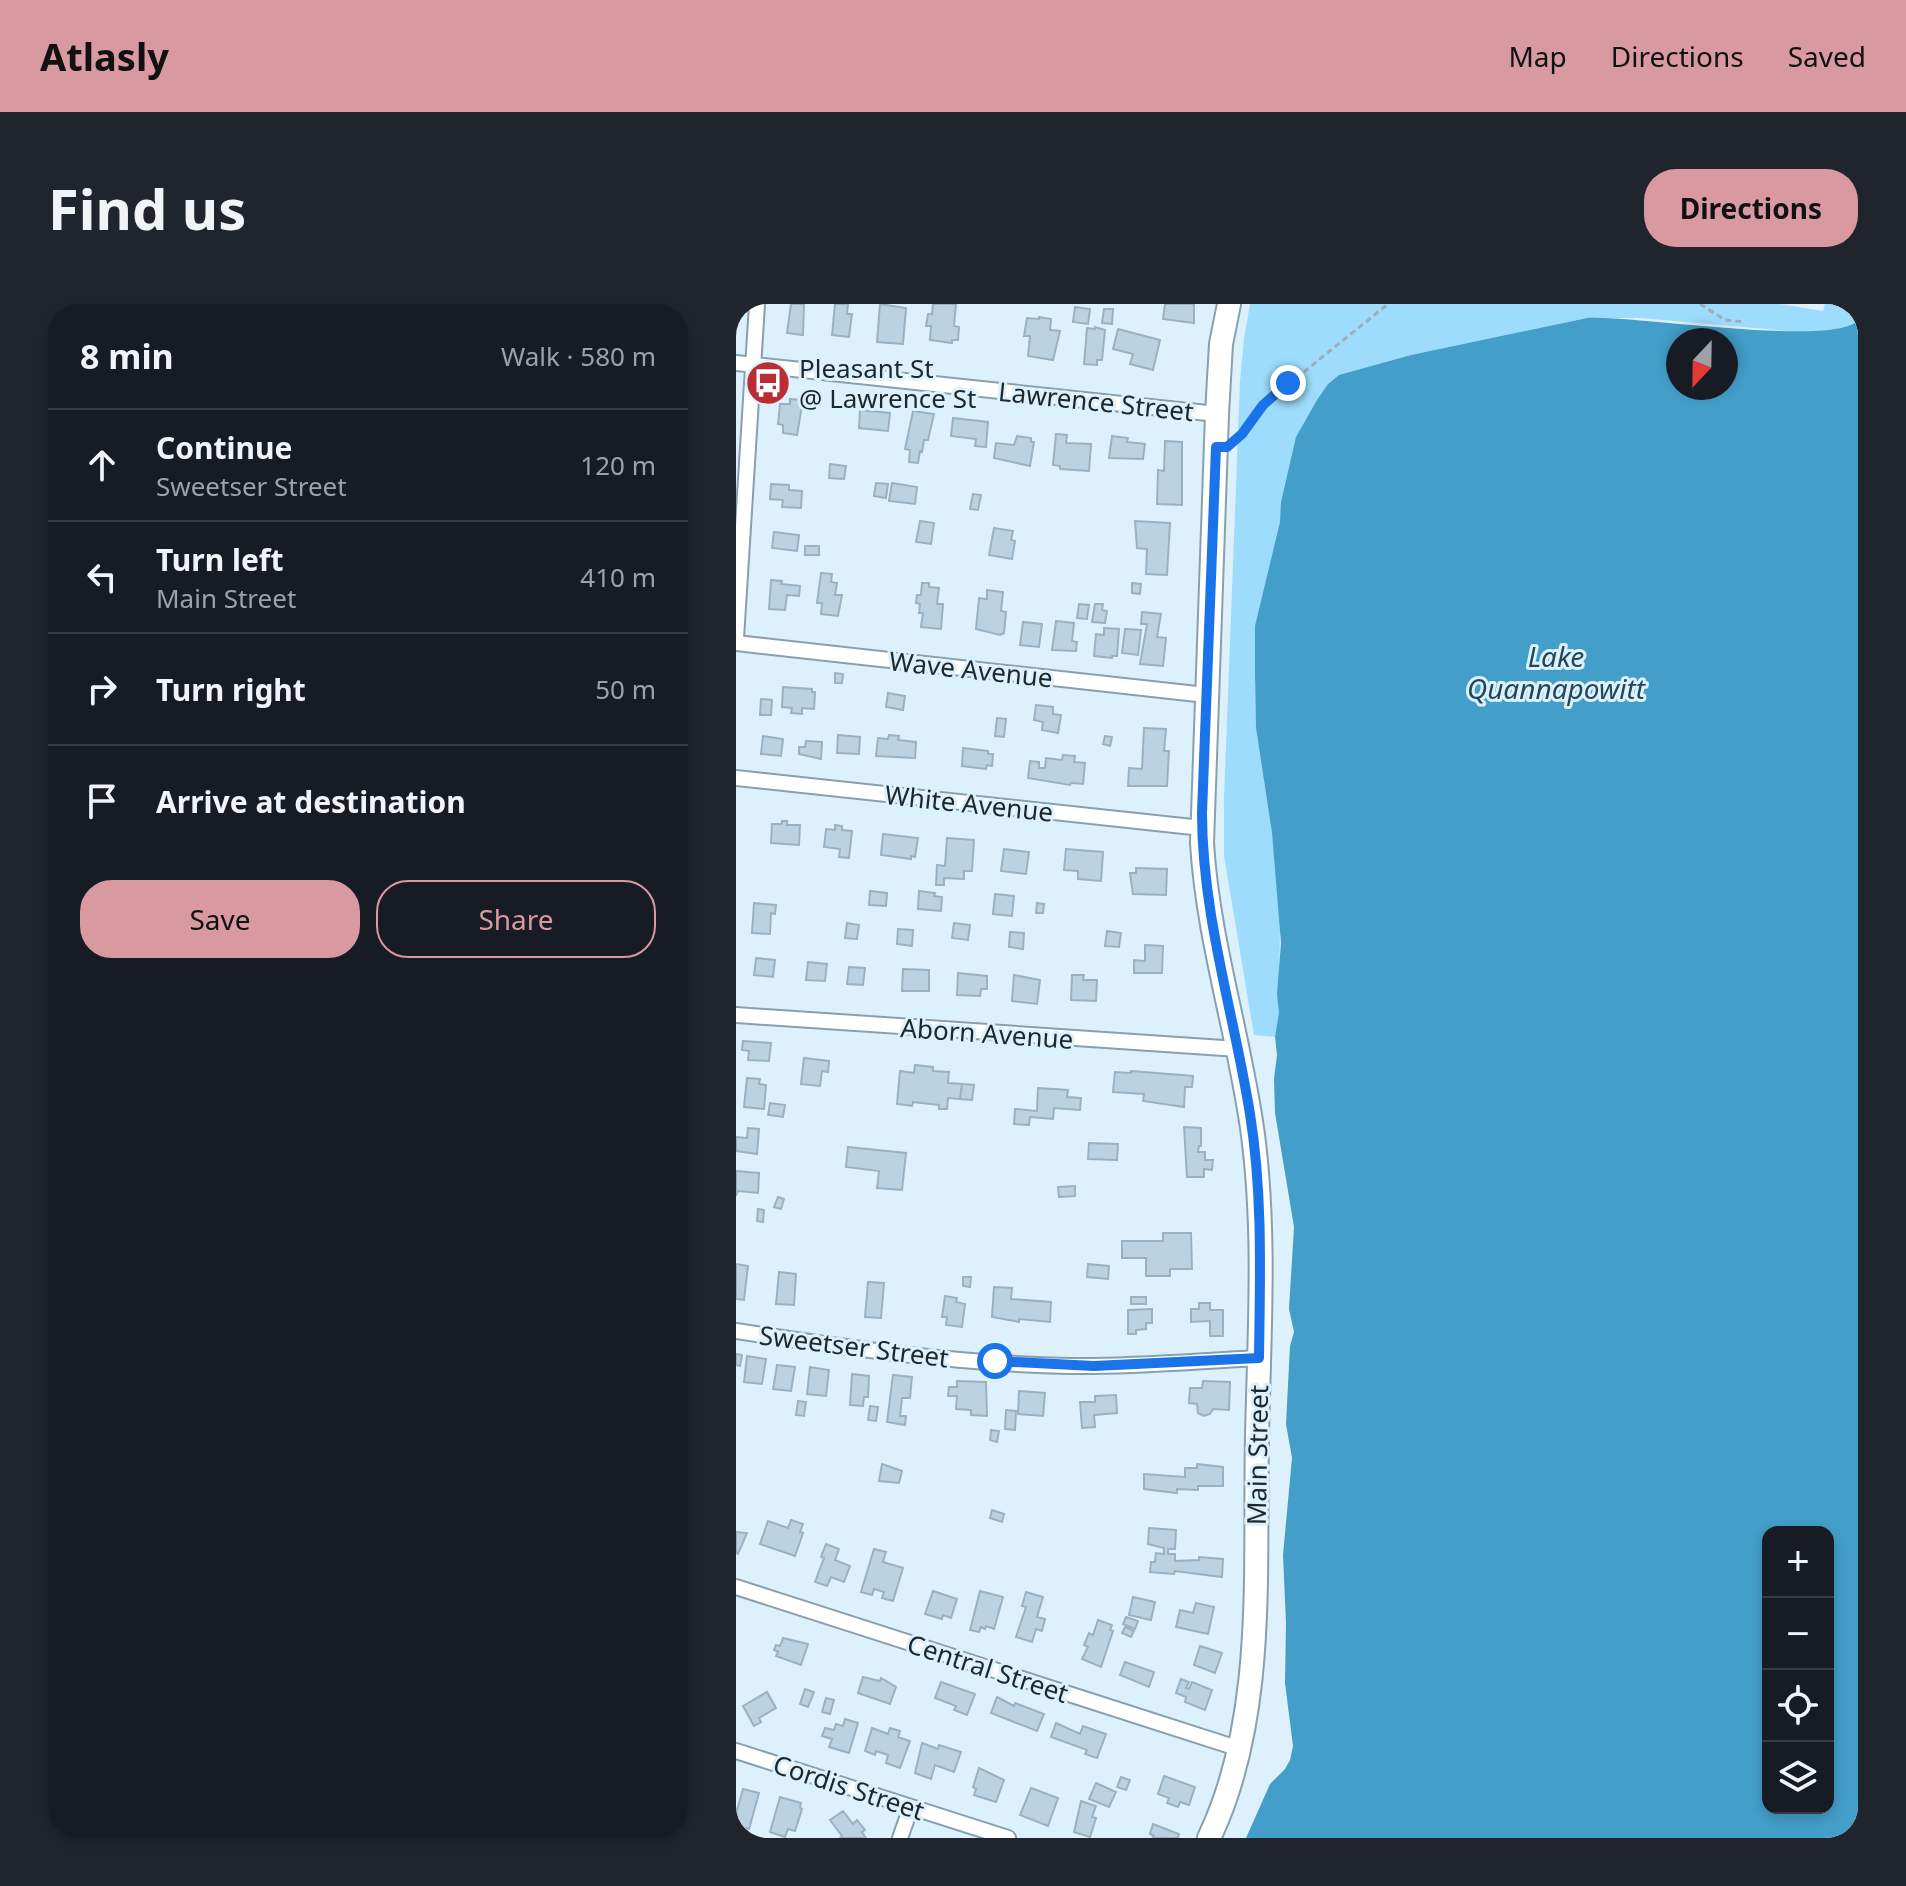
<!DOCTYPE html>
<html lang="en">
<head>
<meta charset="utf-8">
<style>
  body { margin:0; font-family:"Noto Sans",sans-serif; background:#20242c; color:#f1f3f6 }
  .controls { position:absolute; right:24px; bottom:24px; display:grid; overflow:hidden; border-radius:16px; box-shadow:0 4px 12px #0003 }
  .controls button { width:72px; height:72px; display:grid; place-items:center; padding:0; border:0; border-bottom:2px solid #363941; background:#171b24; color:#f1f3f6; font:40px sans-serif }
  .compass { position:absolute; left:930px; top:24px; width:72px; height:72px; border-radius:50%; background:#171b24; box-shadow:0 4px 12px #0003; rotate:202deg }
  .stop { position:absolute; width:24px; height:24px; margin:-18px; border:6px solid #1a73e8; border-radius:50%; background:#fff }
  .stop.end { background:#1a73e8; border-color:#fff; box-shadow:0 2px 8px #0008 }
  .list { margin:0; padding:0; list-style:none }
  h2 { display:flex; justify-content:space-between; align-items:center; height:104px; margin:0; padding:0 32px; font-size:34px }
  h2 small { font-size:26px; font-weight:400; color:#9ea1a6 }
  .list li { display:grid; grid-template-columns:52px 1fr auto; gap:24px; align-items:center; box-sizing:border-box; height:112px; padding:0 32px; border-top:2px solid #363941 }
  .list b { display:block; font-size:30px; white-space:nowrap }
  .list p { margin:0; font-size:26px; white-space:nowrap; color:#9ea1a6 }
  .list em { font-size:26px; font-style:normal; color:#9ea1a6 }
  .actions { display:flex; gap:16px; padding:24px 32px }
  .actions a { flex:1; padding:18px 0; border:2px solid #d999a0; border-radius:32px; text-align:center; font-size:28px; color:#d999a0 }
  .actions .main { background:#d999a0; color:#111 }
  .icon { flex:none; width:44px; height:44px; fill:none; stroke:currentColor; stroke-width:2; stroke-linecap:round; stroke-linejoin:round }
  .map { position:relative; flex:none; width:1122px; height:1534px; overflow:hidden; border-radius:32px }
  header { display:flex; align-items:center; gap:48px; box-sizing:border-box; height:112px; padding:0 40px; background:#d999a0; color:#111 }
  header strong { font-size:38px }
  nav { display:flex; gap:44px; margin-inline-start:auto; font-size:28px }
  .intro { display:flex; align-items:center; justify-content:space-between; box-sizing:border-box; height:192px; padding:0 48px }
  h1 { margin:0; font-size:56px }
  .button { padding:20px 36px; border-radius:32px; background:#d999a0; color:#111; font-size:28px; font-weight:700 }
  main { display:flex; gap:48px; padding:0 48px }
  aside { flex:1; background:#171b24; border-radius:32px; box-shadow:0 4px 12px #0003 }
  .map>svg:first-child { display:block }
  .green { fill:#9edcfd }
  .water { fill:#439ec9; fill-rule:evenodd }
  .building { fill:#bbd3e1; stroke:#9ab2bf; stroke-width:2 }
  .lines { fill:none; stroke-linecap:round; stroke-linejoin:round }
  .minor-casing { stroke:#88a0ad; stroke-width:18 }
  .primary-casing { stroke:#88a0ad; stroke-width:26 }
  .path { stroke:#9daeb7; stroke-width:3; stroke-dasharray:6 4; stroke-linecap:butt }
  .minor { stroke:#fff; stroke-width:14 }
  .primary { stroke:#fff; stroke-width:22 }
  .route { stroke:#1a73e8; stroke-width:10 }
  .labels { text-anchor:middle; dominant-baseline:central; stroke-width:6; stroke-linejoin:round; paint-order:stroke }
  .poi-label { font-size:26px; fill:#1d272c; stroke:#ddf1fd; text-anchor:start }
  .street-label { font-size:26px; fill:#1d272c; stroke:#ddf1fd }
  .water-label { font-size:28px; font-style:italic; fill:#21485b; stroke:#ddf1fd }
</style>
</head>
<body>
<header>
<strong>Atlasly</strong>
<nav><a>Map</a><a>Directions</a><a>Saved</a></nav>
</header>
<div class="intro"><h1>Find us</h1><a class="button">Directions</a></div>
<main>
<aside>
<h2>8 min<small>Walk · 580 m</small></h2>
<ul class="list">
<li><svg class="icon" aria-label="ahead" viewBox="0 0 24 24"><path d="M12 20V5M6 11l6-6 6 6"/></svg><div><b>Continue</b><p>Sweetser Street</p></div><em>120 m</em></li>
<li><svg class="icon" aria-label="left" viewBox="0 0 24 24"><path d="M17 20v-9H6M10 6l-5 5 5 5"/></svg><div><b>Turn left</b><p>Main Street</p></div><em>410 m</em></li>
<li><svg class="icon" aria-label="right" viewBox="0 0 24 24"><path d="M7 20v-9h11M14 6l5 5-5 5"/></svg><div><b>Turn right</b></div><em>50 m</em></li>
<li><svg class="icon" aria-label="arrive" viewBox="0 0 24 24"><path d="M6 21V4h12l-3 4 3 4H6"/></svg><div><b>Arrive at destination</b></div></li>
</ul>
<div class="actions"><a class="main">Save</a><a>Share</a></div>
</aside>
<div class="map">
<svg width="1122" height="1534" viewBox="0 0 1122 1534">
  <rect width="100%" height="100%" fill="#ddf1fd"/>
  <path class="green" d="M514 0H1044L1087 7 1089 0H1122V16L1119 21 1110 24 1074 29 904 14H851L675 51 604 71 592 80 568 119 551 174 519 371 520 424 536 529 544 614 543 708 539 733 518 731 488 552V494L504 77 508 34Z"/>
  <path class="water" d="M851 14C898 11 1099 44 1122 16V1534H510L534 1480 549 1465 554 1456 557 1442 549 1379 550 1319 547 1251 556 1154 550 1120 554 1042 558 1028 553 1005 558 923 539 809 538 775 541 751 539 733 543 708 541 690 545 639 536 529 520 424 519 371V322L544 218 545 198 560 133 581 96 592 80 603 71 675 51ZM942 36H990V84H942ZM1032 1228H1092V1504H1032Z"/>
  <path class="building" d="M55 0H68L67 31 51 29Z
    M99 0H112L111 10H116L113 33 96 31Z
    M144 0 170 4 167 40 141 38Z
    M197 0H220L218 22 223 23 222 36H216V39L194 36 195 22H190L192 10H196Z
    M429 0H458V19L427 15Z
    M339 3 354 5 352 20 337 18Z
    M368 5H377L376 20 366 19Z
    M303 13 315 15 314 26 324 27 317 56 292 52 294 32H288L291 14 303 15Z
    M359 23 369 26 366 56H361V61L348 60 351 24 359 25Z
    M382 25 424 36 417 66 394 60 397 50 377 45Z
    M54 95 67 96 61 131 47 129V121L42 120 44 100H54Z
    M124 106 154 109 152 127 123 124Z
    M177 107 198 110 192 136H188L186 148 184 147 182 159 173 158 174 146 169 145Z
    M217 114 252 118 250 143 239 142 240 135 215 132Z
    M320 130 331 131 330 139 355 140 353 167 324 165V162L317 161Z
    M281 132 295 134V138H298L294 162 258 154 260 139 278 141Z
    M376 132 392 134 391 138 409 140 407 155 373 154Z
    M429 137 446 138V201L421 200 422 166 428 167Z
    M94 160 110 162 108 175 93 174Z
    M140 179 152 180 150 194 138 192Z
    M156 179 181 183 179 200 153 197Z
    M35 180 53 181V186L66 187 65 204 46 203 47 196 34 195Z
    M237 190 245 191 242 206 234 205Z
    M184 217 198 219 195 240 180 238Z
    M399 217 434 219 431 271 410 270 411 245 401 244Z
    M258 224 277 227 275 236 279 237 276 255 253 251Z
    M38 228 63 231 61 247 36 244Z
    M69 242H83V251H69Z
    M85 269 96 270 95 278 101 279 99 291H106L102 312 85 310 86 299H81Z
    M35 276 46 277 45 280 64 282 63 292 51 291 49 306 33 305Z
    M186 279H193V283L203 284 201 300H207L205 325 185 323 187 309H183L184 300 180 299 181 291H185Z
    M396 279 405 280 404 290 396 289Z
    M251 286 267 288 265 307 270 308 268 329 264 331 240 325 243 294 251 295Z
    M343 300 353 301 351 315 341 314Z
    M359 300H367L366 306 371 307 369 319 356 318Z
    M406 308 425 310 421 333 430 334 427 362 404 360 411 320H405Z
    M320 317 338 319 336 337 341 338 340 347 316 346Z
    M287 318 306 320 303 343 284 341Z
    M368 324 383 325 381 352H376V354L358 352 360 330 368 331Z
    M389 325 405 326 402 351 386 349Z
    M99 369 107 370 106 379H99Z
    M47 383 76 385V388H79L78 405 66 404V410L55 409 56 404 46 403Z
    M152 389 169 392 167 406 150 403Z
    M25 395 36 396 35 411H24Z
    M300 401 317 403V410L325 411 322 429 306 426 307 418 298 416Z
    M261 414 270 415 268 433 259 432Z
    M408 424 430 425 428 447H433L431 482H392L393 464 406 465Z
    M102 431 124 433 123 450 101 449Z
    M153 431 163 432 162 436 180 438 179 454 140 452 142 434 152 435Z
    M27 432 47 435 45 452 25 450Z
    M369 432 376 433 374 442 367 440Z
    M70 437 86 438 85 455 63 450V443H69Z
    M227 444 252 447V450H257L256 462 251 461 250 465 226 462Z
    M327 451 339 452 338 458 349 459 347 480 335 479 334 481 292 474 294 457 303 458V464H309L310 454 326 456Z
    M46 517H51V521H64L63 541 35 539 36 520H46Z
    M99 521 106 522V526L116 527 113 554 103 553 104 545 88 543 90 525 99 526Z
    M147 530 182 534 179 553 175 552V555L145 551Z
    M211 534 238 536 236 567H228V575L208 574V581H200L201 561 209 562Z
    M268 545 293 548 290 570 265 567Z
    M330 545 367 548 365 577 342 575V567L328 566Z
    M400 564 431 565 430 591 397 590 394 569H400Z
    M134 587 151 589 150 602 133 601Z
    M183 587 199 589 198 592 206 593 205 607 182 605Z
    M259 590 278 592 276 612 257 610Z
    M18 599 40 601 39 610 35 609 34 630 16 629Z
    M301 599 308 600 307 609H300Z
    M111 619 123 621 121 635 109 634Z
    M218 619 234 621 232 636 216 634Z
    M162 625 177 626 176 642 161 640Z
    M371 627 385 629 383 643 369 642Z
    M274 628 288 629 287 645 273 643Z
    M409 641 427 642 426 669H398V656L409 657Z
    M20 654 39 656 37 673 18 671Z
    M72 658 91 660 89 677 70 676Z
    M113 663 129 664 127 681 111 680Z
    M167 665 193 666V687H166Z
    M222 669 251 672V685H245L244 692 221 691Z
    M278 671 304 676 301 700 276 697Z
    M336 671H348L347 676H361L360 697 335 696Z
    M7 737 35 739 33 757 12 756 13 747 6 746Z
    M68 754 93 757 92 768 86 767 84 782 65 780Z
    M179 761 197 763V767L213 768 212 779 226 780 224 795 212 794 211 805H203V801L177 798 176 802 161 800 164 767 178 769Z
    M395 767 457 772 456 783H449L448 803 407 797 408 790 377 788 379 768 395 769Z
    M11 774 24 775 23 780 30 781 28 805 8 803Z
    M226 780 238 781 236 796 224 795Z
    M302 784 332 786 331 793 345 794 344 806 318 804 317 815 294 813 293 821 278 820 279 805 301 807Z
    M34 799 49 801 47 813 32 811Z
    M448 823 465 824V842H463L462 848H469V856H477L476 866 468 865V873H451Z
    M12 824 23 825 21 850 0 847V833L11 834Z
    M353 839 382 840 381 856 352 855Z
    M112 843 170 849 166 886 141 884 143 867 110 863Z
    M0 867 23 869 22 889 2 887 0 892Z
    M339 882V892L323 893 322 883Z
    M42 893 48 895 45 905 38 903Z
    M22 905 28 906 27 918 21 917Z
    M427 929H455L456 965H434V972H410V954H386V937H427Z
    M0 960 12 962 8 996 0 995Z
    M352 960 373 962 372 975 351 973Z
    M43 968 60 970 58 1001 40 1000Z
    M227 973H235L234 983 227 982Z
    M132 978 148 979 145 1014 129 1013Z
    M258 983 276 984 275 995 315 998 314 1018 283 1015V1018L256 1013Z
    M209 992 221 994 220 998 229 1000 226 1023 210 1021 211 1013H206Z
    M395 993H410V1000H395Z
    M463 999H474V1006H487V1032H474V1017L455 1018V1005H463Z
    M416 1005V1019H410V1025L400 1026V1030H392V1006Z
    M0 1050 6 1051 4 1062 0 1061Z
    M11 1052 30 1055 26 1080 8 1078Z
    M41 1061 59 1063 55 1087 37 1085Z
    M74 1063 93 1066 90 1092 71 1090Z
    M116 1070 133 1072 132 1093H128L127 1102 114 1101Z
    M157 1071 176 1073 174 1094H166L164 1112H170L169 1121 151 1118Z
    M221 1077 250 1078 251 1112 235 1111V1106L220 1105 221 1092H212L213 1083H221Z
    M467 1077 494 1078 493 1106 477 1105 474 1110 468 1112 462 1109 461 1100 453 1099 454 1084H466Z
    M283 1087 309 1089 307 1112 282 1110Z
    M380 1091 381 1109 358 1111 359 1123 346 1124 344 1098H359V1092Z
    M62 1097 70 1098 68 1112 60 1111Z
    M134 1102 142 1103 140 1117 132 1116Z
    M270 1106 280 1107 279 1126 269 1125Z
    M255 1126 263 1127 261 1138 254 1136Z
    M146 1160 166 1167 163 1179 143 1177Z
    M461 1160 487 1163V1182H462V1186L441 1185V1189L408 1185V1170L449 1173V1164H461Z
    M256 1206 268 1210 266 1218 254 1214Z
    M55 1216 67 1220 64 1228 67 1229 59 1252 24 1240 32 1217 52 1224Z
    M413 1224 440 1226 439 1245H432V1250H439V1257L463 1256V1253L487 1255 486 1273 439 1267 438 1270 414 1268 415 1258H419L420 1249 428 1250V1244L412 1240Z
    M0 1228 11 1229 2 1250 0 1249Z
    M90 1240 103 1245 99 1256 114 1262 108 1278 95 1273 91 1282 79 1278 88 1254 85 1253Z
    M138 1245 150 1248 147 1258 167 1264 157 1297 146 1294 148 1288 138 1285 136 1291 125 1288Z
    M197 1287 221 1295 215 1314 207 1311 206 1315 189 1310Z
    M244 1287 267 1293 258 1325 250 1322 249 1325 245 1323 243 1328 234 1326Z
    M290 1288 307 1293 301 1313 309 1315 306 1327 300 1325 296 1338 280 1333 290 1303 286 1302Z
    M397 1293 419 1298 415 1316 393 1311Z
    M460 1299 478 1303 472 1330 440 1323 444 1306 457 1309Z
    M390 1313 402 1317 399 1325 387 1320Z
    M362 1316 376 1321 374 1326 377 1327 365 1363 346 1355 352 1343 348 1341 353 1329 357 1331Z
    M389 1323 398 1327 395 1333 386 1329Z
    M47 1334 72 1340 65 1361 40 1352 42 1348 38 1346 40 1341 44 1342Z
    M464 1342 486 1349 479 1369 458 1361Z
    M389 1358 418 1368 413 1383 384 1371Z
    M127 1373 144 1377 145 1374 160 1383 154 1400 122 1389Z
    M445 1375 453 1378 450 1384 453 1385 456 1378 476 1386 469 1406 449 1398 450 1393 440 1389Z
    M205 1378 239 1390 231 1411 218 1406 220 1402 199 1394Z
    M69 1385 78 1388 72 1403 64 1400Z
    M31 1388 40 1404 23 1414 25 1418 18 1422 7 1402Z
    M261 1393 278 1402 279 1399 308 1410 301 1427 255 1409Z
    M90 1394 98 1396 94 1410 86 1408Z
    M109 1415 122 1419 113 1449 93 1443 96 1435 86 1432 89 1424 98 1426 100 1420 107 1422Z
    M320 1419 344 1430 347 1422 370 1430 361 1454 349 1450 351 1446 315 1433Z
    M136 1424 152 1430 154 1424 164 1427 162 1433 174 1437 164 1464 150 1459 152 1451 140 1447 139 1451 129 1447Z
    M186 1439 202 1445 203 1441 225 1448 218 1468 199 1461 195 1475 179 1469Z
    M243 1464 268 1476 260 1498 238 1491 240 1485 237 1483Z
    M428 1472 459 1483 453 1501 444 1498 442 1503 431 1499 433 1494 422 1490Z
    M385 1473 394 1476 390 1486 381 1483Z
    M360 1479 380 1488 373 1503 353 1495Z
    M295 1484 322 1494 312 1522 284 1511Z
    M7 1485 23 1489 13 1525 0 1522V1510Z
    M44 1493 65 1499 64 1504 66 1505 59 1527 52 1525 49 1533 34 1528Z
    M345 1497 360 1502 356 1513 360 1514 354 1533 338 1528Z
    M107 1507 117 1520 121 1516 129 1526 126 1528 130 1534H104L106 1532 94 1516Z
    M417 1520 443 1530 442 1534H417L418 1532 414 1530Z"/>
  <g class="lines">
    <g class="minor-casing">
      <path id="minor" d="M0 59 481 110
        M0 334 21 0
        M0 339 470 391
        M0 474 466 524
        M0 711 502 745
        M0 1027C110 1044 222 1060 334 1062 397 1063 460 1057 523 1054
        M0 1283 504 1445
        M0 1447 272 1534
        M164 1534 175 1503"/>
    </g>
    <g class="primary-casing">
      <path id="primary" d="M473 1534C531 1413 518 1265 521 1134 523 1034 530 931 517 831 504 733 472 638 466 539L481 110 485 40 493 0"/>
    </g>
    <path class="path" d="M964 0 989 16 1009 18
      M497 138 527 101 652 0"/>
    <use href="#minor" class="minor"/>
    <use href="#primary" class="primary"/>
  </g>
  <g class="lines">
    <path class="route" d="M259 1057 358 1062 523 1054C524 973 527 891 514 810 498 710 466 611 466 509L480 143H491L506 130 527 101 552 79"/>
  </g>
  <defs>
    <g id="bus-disc" transform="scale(2.3)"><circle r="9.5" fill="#bc2c36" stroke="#ddf1fd"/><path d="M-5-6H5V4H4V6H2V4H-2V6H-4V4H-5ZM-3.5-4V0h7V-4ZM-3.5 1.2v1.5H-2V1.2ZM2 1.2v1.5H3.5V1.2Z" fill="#fff"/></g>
  </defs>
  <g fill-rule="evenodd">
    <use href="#bus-disc" x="32" y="79"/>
  </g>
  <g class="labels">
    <g class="poi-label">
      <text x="63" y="64">Pleasant St<tspan x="63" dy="30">@ Lawrence St</tspan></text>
    </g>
    <g class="street-label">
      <text transform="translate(360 97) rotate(6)">Lawrence Street</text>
      <text transform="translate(235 365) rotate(6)">Wave Avenue</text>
      <text transform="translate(233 499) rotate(6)">White Avenue</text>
      <text transform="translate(251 729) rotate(4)">Aborn Avenue</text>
      <text transform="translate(118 1042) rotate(7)">Sweetser Street</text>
      <text transform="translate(521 1151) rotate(-89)">Main Street</text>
      <text transform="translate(252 1364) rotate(18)">Central Street</text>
      <text transform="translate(113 1483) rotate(18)">Cordis Street</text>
    </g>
    <g class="water-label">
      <text x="820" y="352">Lake<tspan x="820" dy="32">Quannapowitt</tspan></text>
    </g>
  </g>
</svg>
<div class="controls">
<button>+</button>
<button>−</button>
<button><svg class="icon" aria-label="locate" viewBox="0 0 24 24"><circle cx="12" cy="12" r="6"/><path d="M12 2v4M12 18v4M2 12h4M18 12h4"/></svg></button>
<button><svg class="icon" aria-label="layers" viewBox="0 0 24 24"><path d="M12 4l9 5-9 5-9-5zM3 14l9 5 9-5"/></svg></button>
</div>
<svg class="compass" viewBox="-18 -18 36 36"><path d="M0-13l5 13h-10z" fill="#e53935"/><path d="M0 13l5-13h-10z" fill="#9ea1a6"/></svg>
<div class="stop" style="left:259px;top:1057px"></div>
<div class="stop end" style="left:552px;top:79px"></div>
</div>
</main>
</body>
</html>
